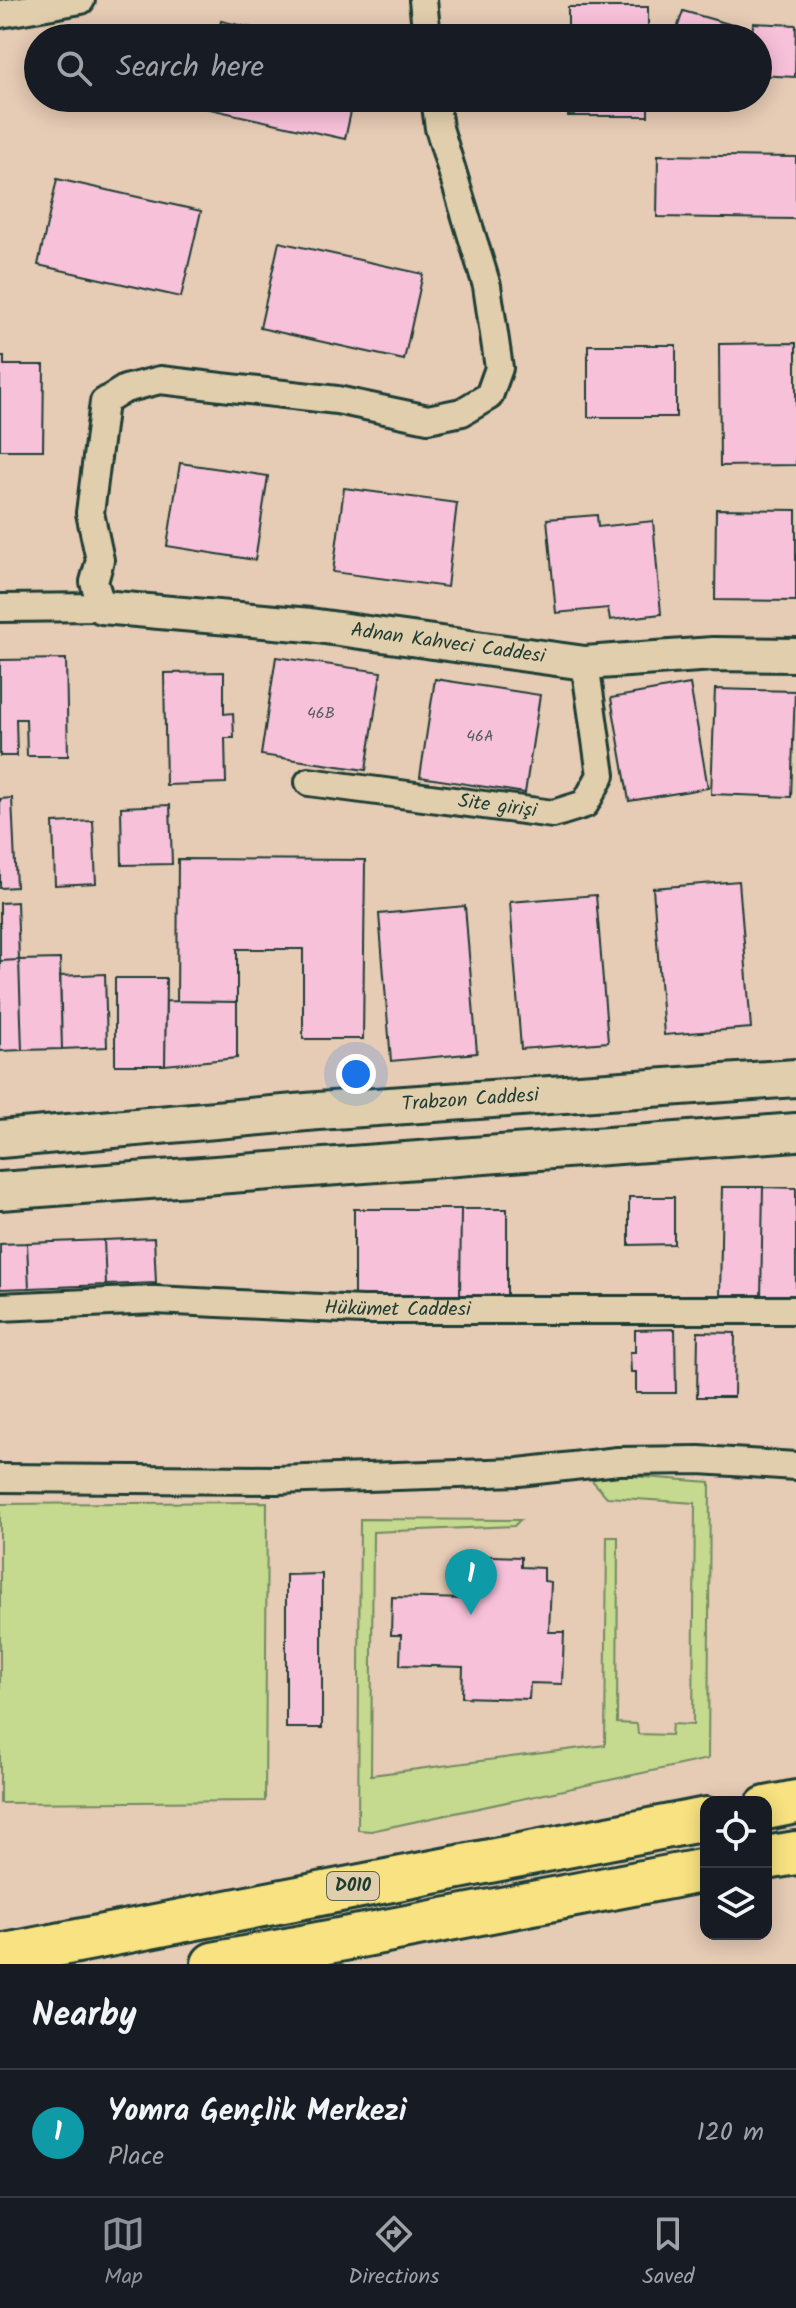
<!DOCTYPE html>
<html lang="en">
<head>
<meta charset="utf-8">
<style>
  body { margin:0; font-family:Kalam,sans-serif; background:#20242c; color:#f1f3f6 }
  .controls { position:absolute; right:24px; bottom:24px; display:grid; overflow:hidden; border-radius:16px; box-shadow:0 4px 20px #0003 }
  .controls button { width:72px; height:72px; display:grid; place-items:center; padding:0; border:0; border-bottom:2px solid #363941; background:#171b24; color:#f1f3f6; font:40px sans-serif }
  .you { position:absolute; left:356px; top:1074px; width:28px; height:28px; margin:-20px; border:6px solid #fff; border-radius:50%; background:#1a73e8; box-shadow:0 0 0 12px #1a73e833 }
  .badge { display:grid; place-items:center; width:52px; height:52px; border-radius:50%; background:#8c9099; color:#fff; font-size:26px; font-weight:700 }
  .pin { position:absolute; translate:-50% -66px; filter:drop-shadow(0 2px 4px #0008) }
  .pin::after { content:''; position:absolute; top:42px; width:28px; height:24px; background:inherit; clip-path:polygon(0 0,100% 0,50% 100%) }
  .list { margin:0; padding:0; list-style:none }
  h2 { display:flex; justify-content:space-between; align-items:center; height:104px; margin:0; padding:0 32px; font-size:34px }
  h2 small { font-size:26px; font-weight:400; color:#9ea1a6 }
  .list li { display:grid; grid-template-columns:52px 1fr auto; gap:24px; align-items:center; box-sizing:border-box; height:128px; padding:0 32px; border-top:2px solid #363941 }
  .list b { display:block; font-size:30px; white-space:nowrap }
  .list p { margin:0; font-size:26px; white-space:nowrap; color:#9ea1a6 }
  .list em { font-size:26px; font-style:normal; color:#9ea1a6 }
  .icon { flex:none; width:44px; height:44px; fill:none; stroke:currentColor; stroke-width:2; stroke-linecap:round; stroke-linejoin:round }
  .map { position:relative; flex:none; width:796px; height:1964px; overflow:hidden }
  .search { position:absolute; background:#171b24; box-shadow:0 4px 20px #0003; left:24px; right:24px; top:24px; height:88px; display:flex; align-items:center; gap:20px; box-sizing:border-box; padding:0 28px; border-radius:44px; color:#9ea1a6; font-size:30px }
  .sheet { height:232px; background:#171b24 }
  nav { display:flex; justify-content:space-around; align-items:center; box-sizing:border-box; height:112px; border-top:2px solid #363941; background:#171b24; font-size:22px; color:#9ea1a6 }
  nav a { display:grid; justify-items:center; gap:4px }
  nav .on { color:#8c9099 }
  .map>svg:first-child { display:block }
  .green { fill:#c5d98f; stroke:#728b62; stroke-width:2 }
  .building { fill:#f8c1da; stroke:#1f3d34; stroke-width:2 }
  .lines { fill:none; stroke-linecap:round; stroke-linejoin:round }
  .minor-casing { stroke:#1f3d34; stroke-width:32 }
  .tertiary-casing { stroke:#1f3d34; stroke-width:38 }
  .secondary-casing { stroke:#1f3d34; stroke-width:42 }
  .trunk-casing { stroke:#1f3d34; stroke-width:48 }
  .minor { stroke:#e1ceac; stroke-width:26 }
  .tertiary { stroke:#e1ceac; stroke-width:32 }
  .secondary { stroke:#e1ceac; stroke-width:36 }
  .trunk { stroke:#f8e281; stroke-width:42 }
  .labels { text-anchor:middle; dominant-baseline:central; stroke-width:8; stroke-linejoin:round; paint-order:stroke }
  .number-label { font-size:16px; fill:#555e5e }
  .shield { fill:#e1ceac; stroke:#596858; stroke-width:2 }
  .shield-label { font-size:18px; font-weight:bold; fill:#1f3d34 }
  .street-label { font-size:20px; fill:#1f3d34; stroke:#e1ceac }
</style>
</head>
<body>
<div class="map">
<svg width="796" height="1964" viewBox="0 0 796 1964">
  <rect width="100%" height="100%" fill="#e6cbb5"/>
  <filter id="ink" filterUnits="userSpaceOnUse"><feTurbulence type="fractalNoise" baseFrequency=".0125" numOctaves="2"/><feDisplacementMap in="SourceGraphic" scale="16" xChannelSelector="R" yChannelSelector="G"/><feConvolveMatrix kernelMatrix="1 2 1 2 8 2 1 2 1" color-interpolation-filters="sRGB"/></filter>
  <g filter="url(#ink)">
    <path class="green" d="M618 1475 710 1482 708 1759 371 1831 358 1830 360 1519 520 1520 514 1526 373 1532 371 1775 605 1745 607 1537H618L617 1723 637 1724 638 1734 671 1735 672 1724 693 1725 695 1503 607 1497 589 1477Z
      M267 1502 265 1801 0 1803V1504Z"/>
    <path class="building" d="M568 7H648V38H568Z
      M683 11 729 24 725 38H674Z
      M221 21 296 38H217Z
      M753 23 796 25 795 77 758 75V38H752Z
      M203 98H354L345 139 201 107Z
      M568 98H648V116H568Z
      M658 155 796 157V219L657 217Z
      M57 179 201 211 181 297 38 265Z
      M279 242 423 274 404 360 260 328Z
      M796 343V465L720 466 719 344Z
      M588 345H676V417H588Z
      M0 357H4V365H44L43 450H0Z
      M180 463 268 476 255 560 167 546Z
      M344 488 457 503 447 587 333 572Z
      M716 509 796 510V601L715 600Z
      M597 515 598 527 653 521 661 614 610 620 608 608 556 613 547 519Z
      M276 657 381 672 366 770 261 755Z
      M66 659 68 756H27L26 719H16L17 756H0V660Z
      M224 672V714L233 713 234 738H225L226 783 166 785 164 673Z
      M435 679 540 695 525 793 420 777Z
      M690 684 708 788 629 801 611 698Z
      M715 689 795 691 791 797 711 794Z
      M12 798 16 887 0 888V799Z
      M170 805 172 864 122 865 121 807Z
      M93 821 96 883 55 885 53 823Z
      M178 859 365 860 363 1039H303V949H237V1002L177 1001Z
      M739 881 751 1028 664 1035 653 888Z
      M596 895 608 1042 521 1049 510 902Z
      M17 902 19 960 0 961V903Z
      M465 906 477 1053 391 1061 379 914Z
      M60 959 62 1049 22 1050 19 960Z
      M19 960 22 1050 0 1051V961Z
      M105 974 107 1047 62 1049 60 976Z
      M115 978H166L165 1065H115Z
      M166 1001 237 1002V1058L165 1065Z
      M722 1187H763L761 1299 720 1298Z
      M763 1187 796 1188V1299H761Z
      M629 1197H674V1244L629 1245Z
      M354 1209H461L460 1297H354Z
      M461 1209H507V1297H460Z
      M154 1238 156 1283 106 1285 104 1240Z
      M104 1240 106 1285 29 1288 27 1243Z
      M27 1243 29 1288 0 1289V1244Z
      M675 1329 676 1393H636V1372H631L630 1352H635V1330Z
      M698 1332 735 1333 734 1397H697Z
      M467 1555 521 1557V1567L544 1568V1581L551 1582 549 1632H564L562 1684 530 1683 529 1699 462 1697 463 1667 400 1665 401 1635H391L392 1597 466 1599Z
      M322 1574V1728H286V1575Z"/>
    <g class="lines">
      <g class="minor-casing">
        <g id="minor">
          <path d="M423 0 427 38"/>
          <path d="M0 14 81 0"/>
          <path d="M0 608 102 607 94 582 100 560 90 513 104 402 125 389 160 380 337 400 428 419 462 412 489 396 499 368 487 286 439 128 435 98"/>
          <path id="s1" d="M309 782 553 814 585 804 601 775 585 663"/>
          <path id="s2" d="M0 1307 155 1300 362 1310H796"/>
          <path d="M0 1478 276 1480 519 1472 618 1461 699 1460 796 1466"/>
        </g>
      </g>
      <g class="tertiary-casing">
        <g id="tertiary">
          <path id="s3" d="M102 607 310 625 585 663 713 654 796 655"/>
        </g>
      </g>
      <g class="secondary-casing">
        <g id="secondary">
          <path id="s4" d="M0 1139 318 1111 796 1078"/>
          <path d="M0 1191 796 1132"/>
        </g>
      </g>
      <g class="trunk-casing">
        <path id="trunk" d="M766 1808 796 1802
          M766 1858 796 1853
          M0 1956 706 1819
          M213 1964 706 1870"/>
      </g>
      <use href="#minor" class="minor"/>
      <use href="#tertiary" class="tertiary"/>
      <use href="#secondary" class="secondary"/>
      <use href="#trunk" class="trunk"/>
    </g>
  </g>
  <g class="labels">
    <g class="number-label">
      <text x="321" y="713">46B</text>
      <text x="480" y="736">46A</text>
    </g>
    <rect class="shield" x="327" y="1872" width="52" height="28" rx="6"/>
    <g class="shield-label">
      <text x="353" y="1886">D010</text>
    </g>
    <g class="street-label">
      <text stroke="none"><textPath href="#s3" startOffset="348">Adnan Kahveci Caddesi</textPath></text>
      <text stroke="none"><textPath href="#s1" startOffset="190">Site girişi</textPath></text>
      <text stroke="none"><textPath href="#s4" startOffset="472">Trabzon Caddesi</textPath></text>
      <text stroke="none"><textPath href="#s2" startOffset="398">Hükümet Caddesi</textPath></text>
    </g>
  </g>
</svg>
<div class="controls">
<button><svg class="icon" aria-label="locate" viewBox="0 0 24 24"><circle cx="12" cy="12" r="6"/><path d="M12 2v4M12 18v4M2 12h4M18 12h4"/></svg></button>
<button><svg class="icon" aria-label="layers" viewBox="0 0 24 24"><path d="M12 4l9 5-9 5-9-5zM3 14l9 5 9-5"/></svg></button>
</div>
<div class="you"></div>
<div class="pin badge" style="left:471px;top:1615px;background:#0f9aa8">1</div>
<div class="search"><svg class="icon" aria-label="search" viewBox="0 0 24 24"><circle cx="10" cy="10" r="6"/><path d="M15 15l6 6"/></svg>Search here</div>
</div>
<section class="sheet">
<h2>Nearby<small></small></h2>
<ul class="list">
<li><span class="badge" style="background:#0f9aa8">1</span><div><b>Yomra Gençlik Merkezi</b><p>Place</p></div><em>120 m</em></li>
</ul>
</section>
<nav>
<a class="on"><svg class="icon" aria-label="map" viewBox="0 0 24 24"><path d="M3 6l6-2 6 2 6-2v14l-6 2-6-2-6 2zM9 4v14M15 6v14"/></svg>Map</a>
<a><svg class="icon" aria-label="directions" viewBox="0 0 24 24"><path d="M12 3l9 9-9 9-9-9zM9 14v-3h6M13 9l2 2-2 2"/></svg>Directions</a>
<a><svg class="icon" aria-label="saved" viewBox="0 0 24 24"><path d="M7 4h10v16l-5-4-5 4z"/></svg>Saved</a>
</nav>
</body>
</html>
